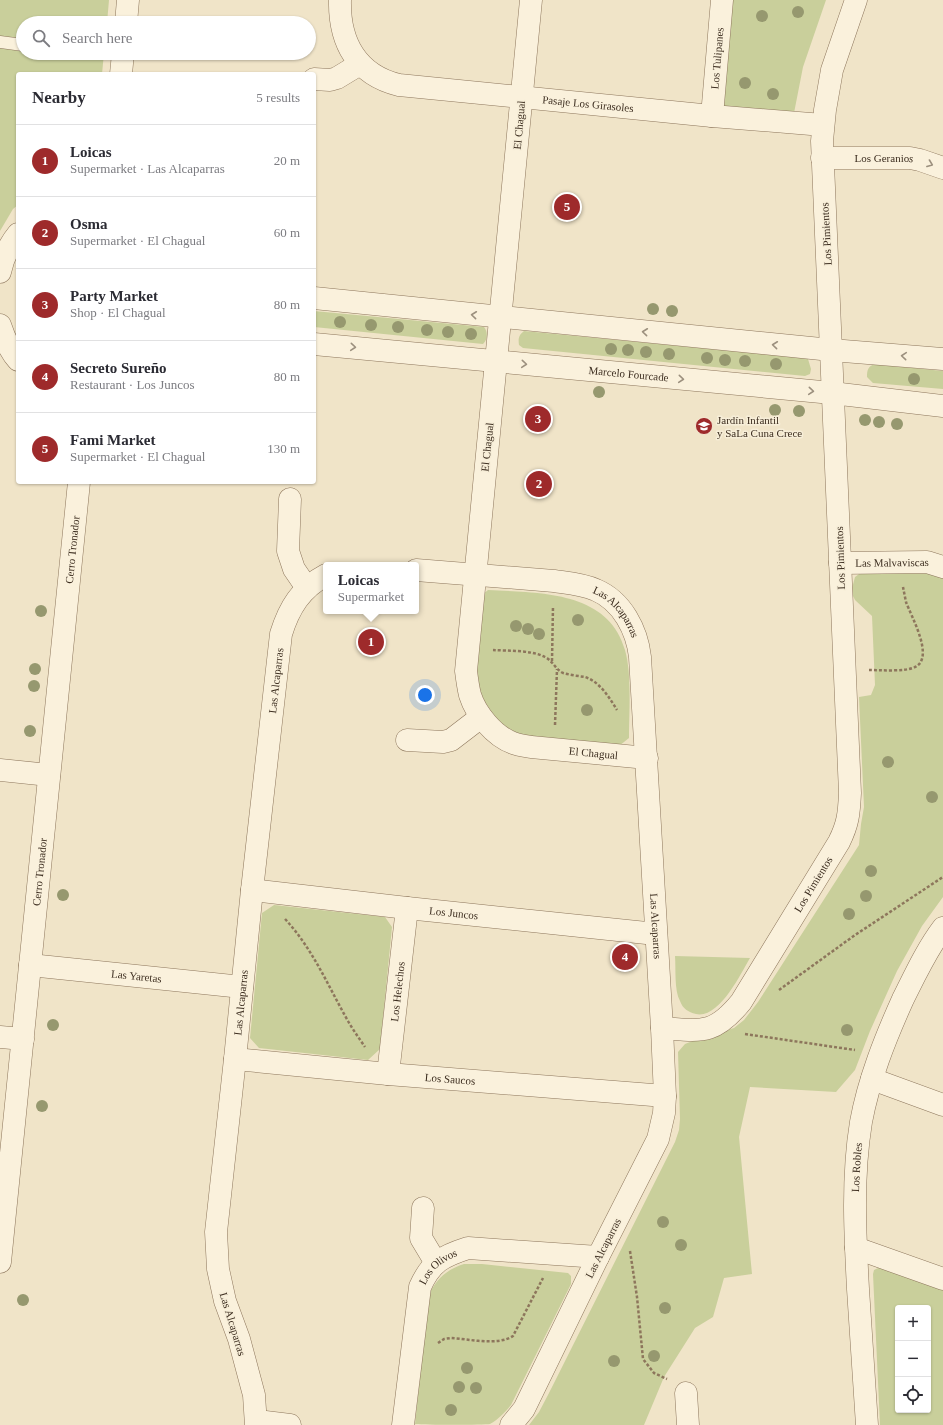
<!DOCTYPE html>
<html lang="en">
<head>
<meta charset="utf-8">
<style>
  body { margin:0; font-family:Georgia,serif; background:#f7f7f7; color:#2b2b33 }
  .controls { position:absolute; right:12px; bottom:12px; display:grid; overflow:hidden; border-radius:4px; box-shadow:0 1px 3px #0004 }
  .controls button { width:36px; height:36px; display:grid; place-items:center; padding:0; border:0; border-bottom:1px solid #e1e1e2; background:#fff; color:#2b2b33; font:20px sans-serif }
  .you { position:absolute; left:425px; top:695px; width:14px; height:14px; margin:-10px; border:3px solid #fff; border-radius:50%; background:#1a73e8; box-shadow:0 0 0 6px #1a73e833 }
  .badge { display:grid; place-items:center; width:26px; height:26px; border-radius:50%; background:#9e2a2b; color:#fff; font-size:13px; font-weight:700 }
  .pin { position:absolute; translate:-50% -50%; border:2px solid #fff; box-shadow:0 1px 4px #0006 }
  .popup { position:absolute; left:323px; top:562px; width:96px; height:52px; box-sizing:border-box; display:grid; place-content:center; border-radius:4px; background:#fff; filter:drop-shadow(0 1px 3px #0005); font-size:13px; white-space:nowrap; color:#7c7c81 }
  .popup b { font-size:15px; color:#2b2b33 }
  .popup::after { content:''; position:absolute; left:50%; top:100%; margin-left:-8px; border:8px solid transparent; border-top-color:#fff }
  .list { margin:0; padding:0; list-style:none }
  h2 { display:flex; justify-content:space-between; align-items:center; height:52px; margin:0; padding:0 16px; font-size:17px }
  h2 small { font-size:13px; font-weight:400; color:#7c7c81 }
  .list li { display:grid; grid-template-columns:26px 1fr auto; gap:12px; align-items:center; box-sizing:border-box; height:72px; padding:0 16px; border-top:1px solid #e1e1e2 }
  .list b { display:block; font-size:15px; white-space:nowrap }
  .list p { margin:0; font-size:13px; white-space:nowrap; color:#7c7c81 }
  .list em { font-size:13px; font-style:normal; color:#7c7c81 }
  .icon { flex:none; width:22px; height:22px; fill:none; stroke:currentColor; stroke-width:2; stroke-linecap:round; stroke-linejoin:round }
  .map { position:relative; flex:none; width:943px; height:1425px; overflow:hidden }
  .search { position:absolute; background:#fff; box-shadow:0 1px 3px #0004; left:16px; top:16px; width:300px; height:44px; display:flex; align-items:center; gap:10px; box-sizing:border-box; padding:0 14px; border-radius:22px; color:#7c7c81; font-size:15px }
  .panel { position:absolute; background:#fff; box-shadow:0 1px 3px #0004; left:16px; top:72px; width:300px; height:412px; border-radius:4px }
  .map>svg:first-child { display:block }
  .green { fill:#c9cf9b; fill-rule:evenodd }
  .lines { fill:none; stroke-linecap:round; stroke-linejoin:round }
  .service-casing { stroke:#8d765c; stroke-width:13 }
  .minor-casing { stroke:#8d765c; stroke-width:23 }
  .tertiary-casing { stroke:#8d765c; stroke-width:23 }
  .path { stroke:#8d765c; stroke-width:2.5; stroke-dasharray:3 2; stroke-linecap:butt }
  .service { stroke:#faf1dc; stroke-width:12 }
  .minor { stroke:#faf1dc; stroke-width:22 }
  .tertiary { stroke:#faf1dc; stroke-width:22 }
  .tree { fill:#96986f }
  .oneway { stroke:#9c907e }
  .labels { text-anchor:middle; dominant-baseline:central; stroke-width:3; stroke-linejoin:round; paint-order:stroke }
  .street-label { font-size:11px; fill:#3d2e20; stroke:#f7eed8 }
  .poi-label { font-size:11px; fill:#3d2e20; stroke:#f7eed8; text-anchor:start }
</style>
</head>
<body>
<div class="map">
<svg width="943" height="1425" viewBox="0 0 943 1425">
  <rect width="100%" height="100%" fill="#f0e4c8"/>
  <path class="green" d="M0 0H109L107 23H23V53H104L102 74H18V205L13 209 0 231Z
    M730 0H826L803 67 794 113 720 106Z
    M314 311 484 327C488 332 488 339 483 344L314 327Z
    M524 331 805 358 808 359 811 369 810 374 805 376 523 348 519 345C518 338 519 335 524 331Z
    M874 364 943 371V389L873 383 867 377C867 370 868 367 874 364Z
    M880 567 943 575V897L922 926 897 971 870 1031 855 1070 836 1092 750 1087 739 1137 752 1274 724 1278 713 1317 695 1328 664 1377 644 1425H529L539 1412 549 1393 675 1142 679 1130 680 1119 678 1052 685 1044 695 1040 734 1028 744 1020 758 1002 859 845 861 824 864 807 859 697 871 695 875 685 872 616 855 600 851 592 855 577 866 569Z
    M488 590C538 593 608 590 625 650 632 674 629 713 629 738L619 746 525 738 514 734 498 721 485 702 480 691 476 678 482 595Z
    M274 905 385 917 392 927 380 1049 368 1060 259 1048 250 1038 262 913Z
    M675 956 750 958C740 975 719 1019 696 1014 688 1012 683 1009 680 1001 674 990 676 969 675 956Z
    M464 1264H482L568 1273 571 1276V1284L511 1405C505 1412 499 1419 490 1424 483 1425 426 1425 415 1424L428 1297C435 1280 447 1269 464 1264Z
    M880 1267 943 1288V1425H880L873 1274 874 1270ZM898 1308H928V1410H898Z"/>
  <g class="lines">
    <g class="service-casing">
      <path id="service" d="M0 42 23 45"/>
    </g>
    <g class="minor-casing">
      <g id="minor">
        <path id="s1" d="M340 0C339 42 357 75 399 85L712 116 823 125"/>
        <path id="s2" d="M531 0 466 671C467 679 468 687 470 695 476 714 494 736 513 743 518 745 525 746 531 747L647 758"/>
        <path d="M314 79 330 80 337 78 360 64"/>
        <path id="s3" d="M712 116 722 0"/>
        <path id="s4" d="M822 158H910L920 160 943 168"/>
        <path d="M290 499 288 551 294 569 307 588"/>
        <path id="s5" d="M840 563 927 562 943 567"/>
        <path id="s6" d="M416 570 554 581C568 583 583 584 596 590 622 601 637 630 640 657L662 1028 665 1096 664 1113 658 1139 598 1257 524 1409 511 1425"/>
        <path d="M407 740 443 742 451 740 481 717"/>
        <path d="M0 770 49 775"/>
        <path id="s7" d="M252 890 407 908 656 934"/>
        <path id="s8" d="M30 965 242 987"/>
        <path id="s9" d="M662 1028C702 1031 714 1035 741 1002L839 842C848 824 849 814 850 793L822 141 825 110 832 70 856 0"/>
        <path d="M0 1037 23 1039"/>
        <path id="s10" d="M235 1059 388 1074 665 1096"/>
        <path id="s11" d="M388 1074 407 908"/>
        <path d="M872 1079 943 1105"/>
        <path d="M423 1208 421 1238 436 1263"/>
        <path d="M856 1248 943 1279"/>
        <path d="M686 1393 688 1425"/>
        <path d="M257 1421 290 1425"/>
        <path id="s12" d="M256 1425 254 1395 239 1339 225 1301 218 1269 216 1232 235 1059 252 890 281 634C289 608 301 588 326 575"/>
        <path id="s13" d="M403 1425 420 1287C431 1262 443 1256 468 1248L598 1257"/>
        <path id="s14" d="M867 1425C864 1380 861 1334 858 1289 855 1233 852 1177 861 1122 869 1079 885 1039 903 999 915 975 927 949 943 928"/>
      </g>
    </g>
    <g class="tertiary-casing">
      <g id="tertiary">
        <path d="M126 23 128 0"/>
        <path d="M121 74 123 53"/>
        <path d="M0 272C3 258 9 245 18 234"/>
        <path d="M314 298 831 350 943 359"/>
        <path d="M0 325C4 337 9 350 18 360"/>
        <path id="s15" d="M314 344 832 393 943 406"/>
        <path id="s16" d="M0 1262 79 482"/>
      </g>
    </g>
    <path class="path" d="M493 650C508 651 532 650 545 657 553 661 555 669 563 673 570 675 578 676 585 677 600 682 609 697 617 710
      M552 661 553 606
      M869 670C880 670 906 672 915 667 935 658 911 616 906 602 905 597 904 592 903 587
      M555 725 557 669
      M285 919C313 949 328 986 348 1021 353 1030 359 1038 365 1047
      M779 990 855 935 943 877
      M745 1034 855 1050
      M630 1251 637 1297 643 1359 654 1373 667 1379
      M438 1343 444 1339 451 1338C469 1339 498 1346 513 1336L543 1278"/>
    <use href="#service" class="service"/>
    <use href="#minor" class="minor"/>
    <use href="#tertiary" class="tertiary"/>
  </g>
  <g class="tree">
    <circle cx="798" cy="12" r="6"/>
    <circle cx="762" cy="16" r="6"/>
    <circle cx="745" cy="83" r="6"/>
    <circle cx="773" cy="94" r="6"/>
    <circle cx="653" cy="309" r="6"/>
    <circle cx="672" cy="311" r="6"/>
    <circle cx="340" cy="322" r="6"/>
    <circle cx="371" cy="325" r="6"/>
    <circle cx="398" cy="327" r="6"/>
    <circle cx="427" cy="330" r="6"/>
    <circle cx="448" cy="332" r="6"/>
    <circle cx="471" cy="334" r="6"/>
    <circle cx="611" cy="349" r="6"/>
    <circle cx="628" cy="350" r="6"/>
    <circle cx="646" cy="352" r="6"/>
    <circle cx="669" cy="354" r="6"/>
    <circle cx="707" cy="358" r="6"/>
    <circle cx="725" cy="360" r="6"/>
    <circle cx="745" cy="361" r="6"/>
    <circle cx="776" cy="364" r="6"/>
    <circle cx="914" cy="379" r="6"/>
    <circle cx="599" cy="392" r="6"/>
    <circle cx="775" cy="410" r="6"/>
    <circle cx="799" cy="411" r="6"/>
    <circle cx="865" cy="420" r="6"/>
    <circle cx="879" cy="422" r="6"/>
    <circle cx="897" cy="424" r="6"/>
    <circle cx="41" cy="611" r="6"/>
    <circle cx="578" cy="620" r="6"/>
    <circle cx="516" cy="626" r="6"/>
    <circle cx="528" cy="629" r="6"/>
    <circle cx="539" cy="634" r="6"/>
    <circle cx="35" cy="669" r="6"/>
    <circle cx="34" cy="686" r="6"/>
    <circle cx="587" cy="710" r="6"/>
    <circle cx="30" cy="731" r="6"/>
    <circle cx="888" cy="762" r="6"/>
    <circle cx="932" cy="797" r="6"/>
    <circle cx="871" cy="871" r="6"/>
    <circle cx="63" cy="895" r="6"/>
    <circle cx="866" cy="896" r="6"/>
    <circle cx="849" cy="914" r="6"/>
    <circle cx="53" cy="1025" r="6"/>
    <circle cx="847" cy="1030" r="6"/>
    <circle cx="42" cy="1106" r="6"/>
    <circle cx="663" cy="1222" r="6"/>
    <circle cx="681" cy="1245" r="6"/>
    <circle cx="23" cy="1300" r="6"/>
    <circle cx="665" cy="1308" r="6"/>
    <circle cx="654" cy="1356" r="6"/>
    <circle cx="614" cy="1361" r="6"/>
    <circle cx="467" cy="1368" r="6"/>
    <circle cx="459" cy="1387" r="6"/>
    <circle cx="476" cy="1388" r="6"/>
    <circle cx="451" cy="1410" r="6"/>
  </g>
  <defs><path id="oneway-chevron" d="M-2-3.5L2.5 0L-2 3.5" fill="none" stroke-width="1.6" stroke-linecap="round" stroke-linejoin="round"/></defs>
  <g class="oneway">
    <use href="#oneway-chevron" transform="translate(930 164) rotate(21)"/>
    <use href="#oneway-chevron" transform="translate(474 315) rotate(-174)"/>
    <use href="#oneway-chevron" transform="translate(645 332) rotate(-174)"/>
    <use href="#oneway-chevron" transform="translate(775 345) rotate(-174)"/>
    <use href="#oneway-chevron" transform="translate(353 347) rotate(5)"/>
    <use href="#oneway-chevron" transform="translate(904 356) rotate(-175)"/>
    <use href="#oneway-chevron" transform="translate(524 364) rotate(5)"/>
    <use href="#oneway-chevron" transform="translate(681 379) rotate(5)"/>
    <use href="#oneway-chevron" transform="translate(811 391) rotate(5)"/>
  </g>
  <defs>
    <g id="school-disc" transform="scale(0.9)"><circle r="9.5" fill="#9e2a2b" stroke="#f7eed8"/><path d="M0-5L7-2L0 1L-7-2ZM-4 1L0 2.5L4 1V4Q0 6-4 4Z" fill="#fff"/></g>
  </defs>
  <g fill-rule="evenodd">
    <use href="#school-disc" x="704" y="426"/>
  </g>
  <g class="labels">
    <g class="street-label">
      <text stroke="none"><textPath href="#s3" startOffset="58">Los Tulipanes</textPath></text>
      <text stroke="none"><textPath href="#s1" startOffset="303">Pasaje Los Girasoles</textPath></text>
      <text transform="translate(519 125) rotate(-85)">El Chagual</text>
      <text stroke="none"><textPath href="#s4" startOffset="62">Los Geranios</textPath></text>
      <text transform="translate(826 234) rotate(-93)">Los Pimientos</text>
      <text stroke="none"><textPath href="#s15" startOffset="316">Marcelo Fourcade</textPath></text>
      <text transform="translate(487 447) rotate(-84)">El Chagual</text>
      <text stroke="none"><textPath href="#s16" startOffset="716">Cerro Tronador</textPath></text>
      <text transform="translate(840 558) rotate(-92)">Los Pimientos</text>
      <text stroke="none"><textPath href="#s5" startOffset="52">Las Malvaviscas</textPath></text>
      <text stroke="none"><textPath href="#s6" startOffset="212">Las Alcaparras</textPath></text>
      <text stroke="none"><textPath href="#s12" startOffset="753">Las Alcaparras</textPath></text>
      <text stroke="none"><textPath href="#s2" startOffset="846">El Chagual</textPath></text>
      <text stroke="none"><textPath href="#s16" startOffset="392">Cerro Tronador</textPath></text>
      <text stroke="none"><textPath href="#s9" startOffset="227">Los Pimientos</textPath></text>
      <text stroke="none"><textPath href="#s7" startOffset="203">Los Juncos</textPath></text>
      <text stroke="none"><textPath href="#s6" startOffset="535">Las Alcaparras</textPath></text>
      <text stroke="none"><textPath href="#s8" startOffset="107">Las Yaretas</textPath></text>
      <text stroke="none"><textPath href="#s11" startOffset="83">Los Helechos</textPath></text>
      <text stroke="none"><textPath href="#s12" startOffset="429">Las Alcaparras</textPath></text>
      <text stroke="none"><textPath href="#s10" startOffset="216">Los Saucos</textPath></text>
      <text stroke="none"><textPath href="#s14" startOffset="258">Los Robles</textPath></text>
      <text transform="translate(603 1248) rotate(-63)">Las Alcaparras</text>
      <text stroke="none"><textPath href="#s13" startOffset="167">Los Olivos</textPath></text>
      <text transform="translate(233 1324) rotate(73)">Las Alcaparras</text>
    </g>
    <g class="poi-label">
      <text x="717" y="420">Jardín Infantil<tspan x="717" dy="13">y SaLa Cuna Crece</tspan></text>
    </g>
  </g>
</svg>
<div class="controls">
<button>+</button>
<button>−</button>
<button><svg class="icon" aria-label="locate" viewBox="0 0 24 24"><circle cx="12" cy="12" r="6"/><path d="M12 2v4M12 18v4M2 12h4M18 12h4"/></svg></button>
</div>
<div class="you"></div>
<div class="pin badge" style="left:371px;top:642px">1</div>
<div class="popup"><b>Loicas</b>Supermarket</div>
<div class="pin badge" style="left:539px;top:484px">2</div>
<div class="pin badge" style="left:538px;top:419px">3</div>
<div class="pin badge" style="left:625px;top:957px">4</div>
<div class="pin badge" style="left:567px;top:207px">5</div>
<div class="search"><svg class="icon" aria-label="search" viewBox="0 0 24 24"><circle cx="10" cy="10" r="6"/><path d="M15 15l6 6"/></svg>Search here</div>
<section class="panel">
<h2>Nearby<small>5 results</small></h2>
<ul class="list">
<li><span class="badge">1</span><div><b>Loicas</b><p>Supermarket · Las Alcaparras</p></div><em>20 m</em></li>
<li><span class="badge">2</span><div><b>Osma</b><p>Supermarket · El Chagual</p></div><em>60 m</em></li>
<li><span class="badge">3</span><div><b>Party Market</b><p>Shop · El Chagual</p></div><em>80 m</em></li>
<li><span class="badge">4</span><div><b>Secreto Sureño</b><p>Restaurant · Los Juncos</p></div><em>80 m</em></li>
<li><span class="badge">5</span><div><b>Fami Market</b><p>Supermarket · El Chagual</p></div><em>130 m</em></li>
</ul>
</section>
</div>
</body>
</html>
